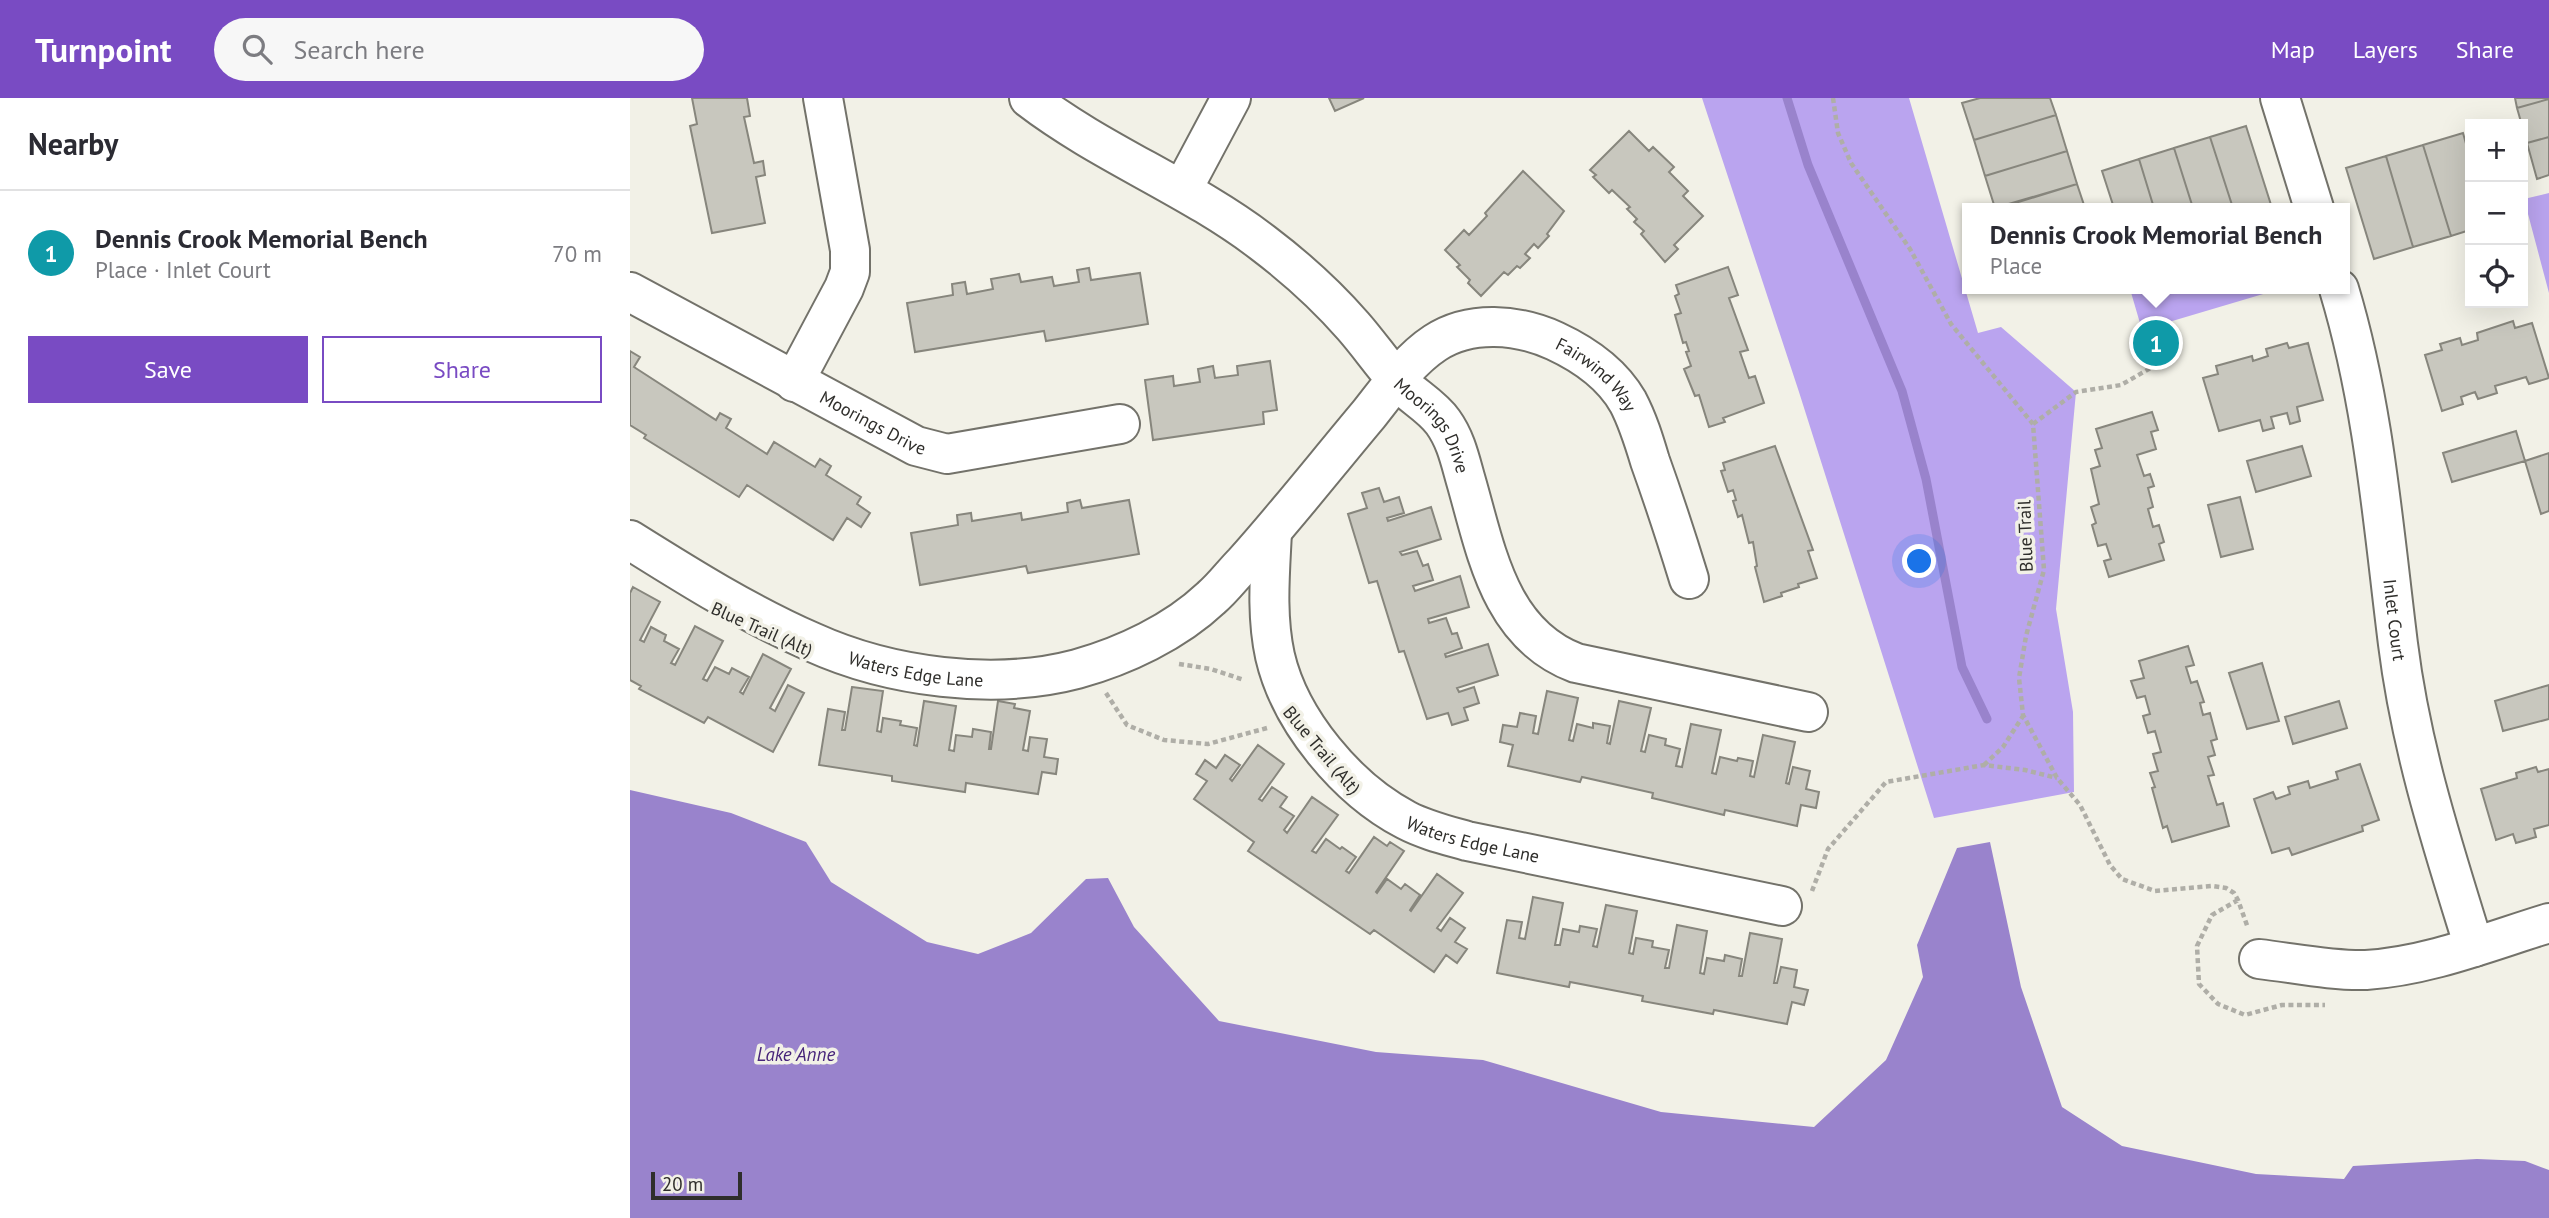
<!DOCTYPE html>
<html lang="en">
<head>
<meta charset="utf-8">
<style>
  body { margin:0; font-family:"PT Sans",sans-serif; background:#f7f7f7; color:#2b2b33 }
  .controls { position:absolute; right:21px; top:21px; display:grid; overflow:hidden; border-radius:0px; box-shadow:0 7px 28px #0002 }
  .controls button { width:63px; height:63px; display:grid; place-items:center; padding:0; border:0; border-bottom:2px solid #e1e1e2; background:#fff; color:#2b2b33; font:35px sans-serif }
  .scale { position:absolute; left:21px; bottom:18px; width:91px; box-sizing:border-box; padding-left:7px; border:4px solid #2f2e2b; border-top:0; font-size:19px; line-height:24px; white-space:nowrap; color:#2f2e2b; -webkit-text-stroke:5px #f2f1e7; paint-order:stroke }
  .you { position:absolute; left:1290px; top:464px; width:24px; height:24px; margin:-18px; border:5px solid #fff; border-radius:50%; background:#1a73e8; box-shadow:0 0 0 10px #1a73e833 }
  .badge { display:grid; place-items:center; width:46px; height:46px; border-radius:50%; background:#794bc3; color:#fff; font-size:23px; font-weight:700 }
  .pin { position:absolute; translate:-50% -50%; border:4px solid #fff; box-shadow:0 2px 7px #0006 }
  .popup { position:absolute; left:1332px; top:105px; width:388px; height:91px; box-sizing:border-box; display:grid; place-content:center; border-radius:0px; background:#fff; filter:drop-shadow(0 2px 5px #0005); font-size:23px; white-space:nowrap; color:#7c7c81 }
  .popup b { font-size:26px; color:#2b2b33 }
  .popup::after { content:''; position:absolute; left:50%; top:100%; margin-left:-14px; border:14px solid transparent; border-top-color:#fff }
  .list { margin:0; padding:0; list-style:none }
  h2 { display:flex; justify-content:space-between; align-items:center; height:91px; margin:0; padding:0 28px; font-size:30px }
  h2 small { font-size:23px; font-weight:400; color:#7c7c81 }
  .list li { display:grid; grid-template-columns:46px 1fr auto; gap:21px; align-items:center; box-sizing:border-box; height:126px; padding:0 28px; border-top:2px solid #e1e1e2 }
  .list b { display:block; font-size:26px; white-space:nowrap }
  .list p { margin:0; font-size:23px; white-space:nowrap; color:#7c7c81 }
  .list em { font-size:23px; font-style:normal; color:#7c7c81 }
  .actions { display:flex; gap:14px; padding:21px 28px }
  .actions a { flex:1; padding:16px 0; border:2px solid #794bc3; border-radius:0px; text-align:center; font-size:24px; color:#794bc3 }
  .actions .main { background:#794bc3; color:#fff }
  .icon { flex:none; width:38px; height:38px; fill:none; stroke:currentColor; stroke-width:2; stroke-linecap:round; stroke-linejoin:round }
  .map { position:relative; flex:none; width:1919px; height:1120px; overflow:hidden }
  header { display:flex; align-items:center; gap:42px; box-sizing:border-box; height:98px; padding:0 35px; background:#794bc3; color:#fff }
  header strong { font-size:33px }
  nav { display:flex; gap:38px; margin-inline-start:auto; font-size:24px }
  .search { width:490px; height:63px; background:#f7f7f7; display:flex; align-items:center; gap:18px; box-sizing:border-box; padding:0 24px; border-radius:38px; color:#7c7c81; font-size:26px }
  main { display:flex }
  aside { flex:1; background:#fff }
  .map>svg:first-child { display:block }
  .forest { fill:#baa4ef }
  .water { fill:#9983cc }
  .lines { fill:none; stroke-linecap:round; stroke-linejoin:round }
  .stream { stroke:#9983cc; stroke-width:9 }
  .building { fill:#c8c7be; stroke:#87867d; stroke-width:2 }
  .minor-casing { stroke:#73726a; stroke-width:42 }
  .path { stroke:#afaea7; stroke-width:4.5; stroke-dasharray:5 3.5; stroke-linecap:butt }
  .minor { stroke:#fff; stroke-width:38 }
  .labels { text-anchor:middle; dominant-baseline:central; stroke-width:7; stroke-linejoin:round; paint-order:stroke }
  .street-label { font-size:18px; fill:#2f2e2b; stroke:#f2f1e7 }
  .water-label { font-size:19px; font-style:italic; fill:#47247a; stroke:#f2f1e7 }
</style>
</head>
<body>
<header>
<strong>Turnpoint</strong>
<div class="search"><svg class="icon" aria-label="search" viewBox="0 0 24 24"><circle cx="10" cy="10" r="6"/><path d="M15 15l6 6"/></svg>Search here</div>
<nav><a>Map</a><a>Layers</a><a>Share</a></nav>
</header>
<main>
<aside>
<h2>Nearby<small></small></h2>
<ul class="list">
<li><span class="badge" style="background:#0f9aa8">1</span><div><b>Dennis Crook Memorial Bench</b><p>Place · Inlet Court</p></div><em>70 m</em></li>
</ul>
<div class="actions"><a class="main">Save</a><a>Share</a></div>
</aside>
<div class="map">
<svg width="1919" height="1120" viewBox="0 0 1919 1120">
  <rect width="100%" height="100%" fill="#f2f1e7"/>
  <path class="forest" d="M1072 0H1279L1348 235 1371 229 1446 294 1426 511 1443 614 1444 694 1304 720 1169 294Z
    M1919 95V195L1894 101Z
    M1500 191H1650L1512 232Z"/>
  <path class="water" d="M0 692 101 715 176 744 201 784 297 844 348 856 401 835 456 781 478 780 504 829 589 923 746 954 853 962 1031 1014 1184 1029 1256 962 1293 879 1287 847 1327 750 1360 744 1391 889 1432 1009 1492 1048 1626 1076 1714 1081 1723 1068 1847 1061 1895 1063 1919 1072V1120H0Z"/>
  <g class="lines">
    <path class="stream" d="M1157 0 1178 67 1272 293 1296 381 1332 569 1357 621"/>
  </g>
  <path class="building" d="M62 0H117L120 18 114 19 124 65 133 63 135 77 126 79 135 125 82 135 60 28 67 26Z
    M699 0H734L705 13Z
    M1350 0H1420L1426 17 1344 42 1332 5Z
    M1885 0H1919V1L1887 10Z
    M1919 1V39L1897 45 1887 10Z
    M1426 17 1437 53 1355 78 1344 42Z
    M1616 28 1642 110H1603L1580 39Z
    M999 33 1019 53 1023 49 1044 69 1039 74 1058 93 1053 98 1073 118 1044 147 1048 151 1035 164 1011 136 1014 133 1004 124 1007 121 997 111 1000 109 982 92 979 95 963 79 966 77 960 72Z
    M1833 35 1840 60V132L1821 138 1793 47Z
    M1580 39 1603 110H1563L1544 50Z
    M1919 39V77L1907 81 1897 45Z
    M1793 47 1821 138 1783 149 1756 58Z
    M1544 50 1563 110H1524L1509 61Z
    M1437 53 1447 86 1365 110 1355 78Z
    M1756 58 1783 149 1744 161 1716 70Z
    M1509 61 1524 110H1484L1472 73Z
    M893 73 934 113 917 136 919 138 908 150 904 146 895 156 900 160 890 170 887 168 878 177 874 174 851 198 838 185 840 182 827 169 830 167 815 152 834 132 839 137 857 118 855 115Z
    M1447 86 1455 110H1369Z
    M1098 169 1108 197 1099 200 1118 252 1110 254 1119 280 1125 278 1134 305 1093 320 1095 324 1079 329 1069 297 1065 298 1054 271 1061 268 1056 254 1059 253 1056 244 1053 245 1045 217 1051 215 1045 198 1049 196 1046 187Z
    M459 170 461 182 510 175 518 226 416 243 414 233 285 254 277 205 323 197 322 186 335 184 337 196 363 191 361 181 389 176 391 184 422 179 424 188 449 184 447 172Z
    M1883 223 1885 230 1902 225 1919 280 1899 286 1896 279 1865 288 1867 295 1848 301 1845 294 1831 299 1833 306 1812 313 1795 257 1812 252 1810 246 1830 240 1832 247 1848 242 1847 235Z
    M1657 245 1659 250 1678 245 1693 302 1667 309 1670 323 1660 326 1657 315 1641 319 1644 330 1633 333 1630 322 1589 333 1573 280 1588 276 1586 268 1622 258 1623 263 1638 258 1636 251Z
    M0 253 10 259 4 269 86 322 90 315 101 321 96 330 137 356 144 344 185 369 190 361 201 368 196 377 231 399 227 406 240 415 231 429 217 420 203 442 117 387 109 399 14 340 16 337 0 327Z
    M640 263 647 312 633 314 634 326 523 342 515 282 543 278 544 288 570 284 568 271 583 268 585 280 608 277 607 268Z
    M1522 314 1528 332 1521 334 1526 351 1507 357 1514 378 1520 376 1524 388 1518 390 1523 409 1518 411 1523 429 1529 427 1534 444 1529 446 1534 462 1479 479 1474 463 1481 461 1476 446 1468 448 1462 427 1466 425 1461 409 1469 406 1461 371 1470 368 1465 352 1472 350 1466 331Z
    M1886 333 1895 363 1822 384 1813 355Z
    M1145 348 1183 452 1178 453 1187 480 1168 486 1169 489 1151 495 1152 498 1134 504 1125 469 1127 468 1123 444 1119 445 1112 417 1108 419 1103 403 1106 402 1103 392 1098 394 1091 373 1095 372 1093 365Z
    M1672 348 1681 378 1626 394 1617 363Z
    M1919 355V413L1911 416 1895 363Z
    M749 390 754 404 769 399 774 415 757 420 758 423 801 409 811 441 770 454 772 457 787 453 793 468 798 466 803 482 783 488 785 493 830 478 839 509 798 521 799 525 816 520 822 536 827 535 832 550 815 556 816 559 858 546 868 577 827 590 829 594 844 589 849 605 834 610 838 622 822 627 818 615 797 621 774 553 769 554 747 483 739 485 718 416 737 410 732 395Z
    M1610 399 1623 451 1591 459 1578 407Z
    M450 402 452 410 499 402 509 456 398 475 396 468 290 487 281 435 328 427 327 417 341 415 342 423 391 415 392 422 438 414 437 405Z
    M3 489 30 504 10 542 14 544 21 529 36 537 34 543 49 551 41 565 45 567 65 528 93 543 73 581 77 583 85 569 99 576 102 570 119 579 110 594 113 596 133 556 161 571 140 610 145 613 158 587 174 595 143 654 78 619 74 625 9 591 11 588 0 582V495Z
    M1558 548 1564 567 1556 569 1561 585 1567 583 1574 604 1570 605 1573 617 1580 615 1587 641 1581 643 1585 657 1578 659 1584 677 1578 678 1587 707 1593 705 1599 728 1542 744 1537 728 1533 730 1522 690 1525 689 1520 675 1528 673 1523 656 1531 654 1525 633 1518 635 1513 618 1520 616 1515 598 1507 600 1501 583 1514 580 1509 563Z
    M1632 565 1649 623 1617 631 1599 575Z
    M1919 587V621L1873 633 1865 603Z
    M222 589 253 593 247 633 251 634 253 620 271 623 270 627 287 630 284 647 287 648 294 603 326 608 319 652 324 653 326 637 342 639 343 631 361 634 359 651H361L368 603 385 606 384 610 400 613 393 652 398 653 400 639 417 641 414 659 428 661 426 676 412 674 408 696 336 685 335 694 262 683V678L189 667 198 611 215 614 212 632H215Z
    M917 593 948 600 939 642 943 643 947 626 963 630V625L980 628 977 645 980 646 989 603 1021 610 1011 653 1015 654 1019 637 1036 641 1035 647 1050 651 1046 668 1052 669 1061 626 1091 632 1082 675 1086 676 1090 659 1107 663 1108 660 1123 663 1120 678 1124 679 1133 637 1165 644 1156 685 1159 686 1163 669 1180 673 1176 691 1189 694 1186 710 1171 707 1167 728 1095 712 1094 717 1022 700 1023 695 952 679 950 684 878 668 883 647 870 644 873 627 887 629 890 615 906 618 903 635 908 636Z
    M1709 603 1717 630 1663 646 1655 619Z
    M628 647 654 666 629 701 632 703 642 689 657 699 650 709 664 718 654 732 657 735 682 699 708 717 682 753 686 755 696 741 710 751 712 749 726 759 716 773 719 775 744 739 757 748 760 744 774 753 746 794 747 795 757 781 771 791 775 786 790 797 780 812 781 813 807 776 833 795 807 830 811 833 820 820 835 830 825 844 837 851 827 865 816 857 804 874 744 832 740 836 618 753 624 744 564 701 577 683 566 676 575 662 586 670 595 657 610 667 600 681 602 683Z
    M1730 666 1749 722 1732 728 1733 733 1662 757 1659 750 1642 755 1624 701 1643 694 1646 701 1660 696 1658 689 1678 683 1680 690 1708 681 1706 674Z
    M1906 669 1908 674 1919 671V727L1904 731 1906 739 1886 745 1883 736 1866 742 1851 691 1887 680 1886 675Z
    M903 799 933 805 925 847H930L933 831 949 834 950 828 967 831 963 848 967 849 976 807 1007 813 999 855 1003 856 1006 840 1023 843 1022 849 1039 852 1035 870H1039L1047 827 1077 833 1070 875 1074 876 1077 860 1094 863 1095 857 1112 861 1109 878H1112L1120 835 1152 841 1144 885H1147L1151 869 1167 872 1164 889 1178 892 1174 907 1162 904 1157 926 1084 912 1083 916 1012 903 1013 898 940 884 939 889 867 875 877 822 892 824 889 840 895 841Z"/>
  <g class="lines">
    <g class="minor-casing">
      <g id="minor">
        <path id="s1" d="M399 0C472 56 560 89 633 145 666 170 696 197 723 228 738 245 751 264 766 281 780 297 801 307 813 324 826 342 830 362 836 383 856 452 869 536 946 565L1178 614"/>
        <path d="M1650 0 1684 110"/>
        <path d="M552 92 601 0"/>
        <path id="s2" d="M1709 191C1744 307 1753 426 1768 546 1781 651 1813 749 1844 849"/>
        <path id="s3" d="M0 194 286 348 317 356 490 326"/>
        <path d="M164 284 214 190 220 174V152L193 0"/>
        <path id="s4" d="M642 434C640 475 636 517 645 558 660 623 717 691 776 722 795 732 816 737 837 743L1152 808"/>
        <path id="s5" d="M0 442C59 479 118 516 182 544 259 579 364 593 447 571 494 558 545 534 581 500 593 490 603 476 614 465 657 417 697 366 739 316 758 292 779 262 805 245 840 222 888 226 925 243 953 256 982 276 998 304 1008 323 1014 343 1020 363 1034 402 1047 442 1059 481"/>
        <path d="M1629 861C1664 865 1701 873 1736 872 1799 868 1860 843 1919 825"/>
      </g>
    </g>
    <path class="path" d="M1203 0 1208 35 1221 65 1280 151 1321 226 1403 326 1414 472 1396 538 1389 580 1393 617 1427 680 1450 707 1480 767 1492 781 1525 793 1582 788 1596 790 1604 795 1608 802 1618 830
      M1403 326 1446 294 1491 287 1531 264
      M549 566 581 571 614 582
      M476 595 497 627 534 642 578 646 637 630
      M1354 667 1373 649 1393 618
      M1182 793 1198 751 1256 684 1354 667 1395 672 1427 680
      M1608 802 1582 817 1567 848 1569 886 1588 906 1615 917 1652 907H1695"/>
    <use href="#minor" class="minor"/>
  </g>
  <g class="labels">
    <g class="street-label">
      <text stroke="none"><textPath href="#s5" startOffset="1152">Fairwind Way</textPath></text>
      <text stroke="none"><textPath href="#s3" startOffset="276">Moorings Drive</textPath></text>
      <text stroke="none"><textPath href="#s1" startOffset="527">Moorings Drive</textPath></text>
      <text transform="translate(1395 438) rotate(-92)">Blue Trail</text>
      <text stroke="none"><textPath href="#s2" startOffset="336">Inlet Court</textPath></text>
      <text transform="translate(132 531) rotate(24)">Blue Trail (Alt)</text>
      <text stroke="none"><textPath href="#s5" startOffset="317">Waters Edge Lane</textPath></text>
      <text transform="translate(692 652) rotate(50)">Blue Trail (Alt)</text>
      <text stroke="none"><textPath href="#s4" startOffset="410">Waters Edge Lane</textPath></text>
    </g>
    <g class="water-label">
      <text x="166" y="956">Lake Anne</text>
    </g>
  </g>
</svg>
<div class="controls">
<button>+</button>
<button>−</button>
<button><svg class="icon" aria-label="locate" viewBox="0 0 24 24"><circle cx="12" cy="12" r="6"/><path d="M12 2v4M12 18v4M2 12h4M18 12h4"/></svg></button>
</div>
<div class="scale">20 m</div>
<div class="you"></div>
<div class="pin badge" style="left:1526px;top:245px;background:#0f9aa8">1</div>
<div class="popup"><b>Dennis Crook Memorial Bench</b>Place</div>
</div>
</main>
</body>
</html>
